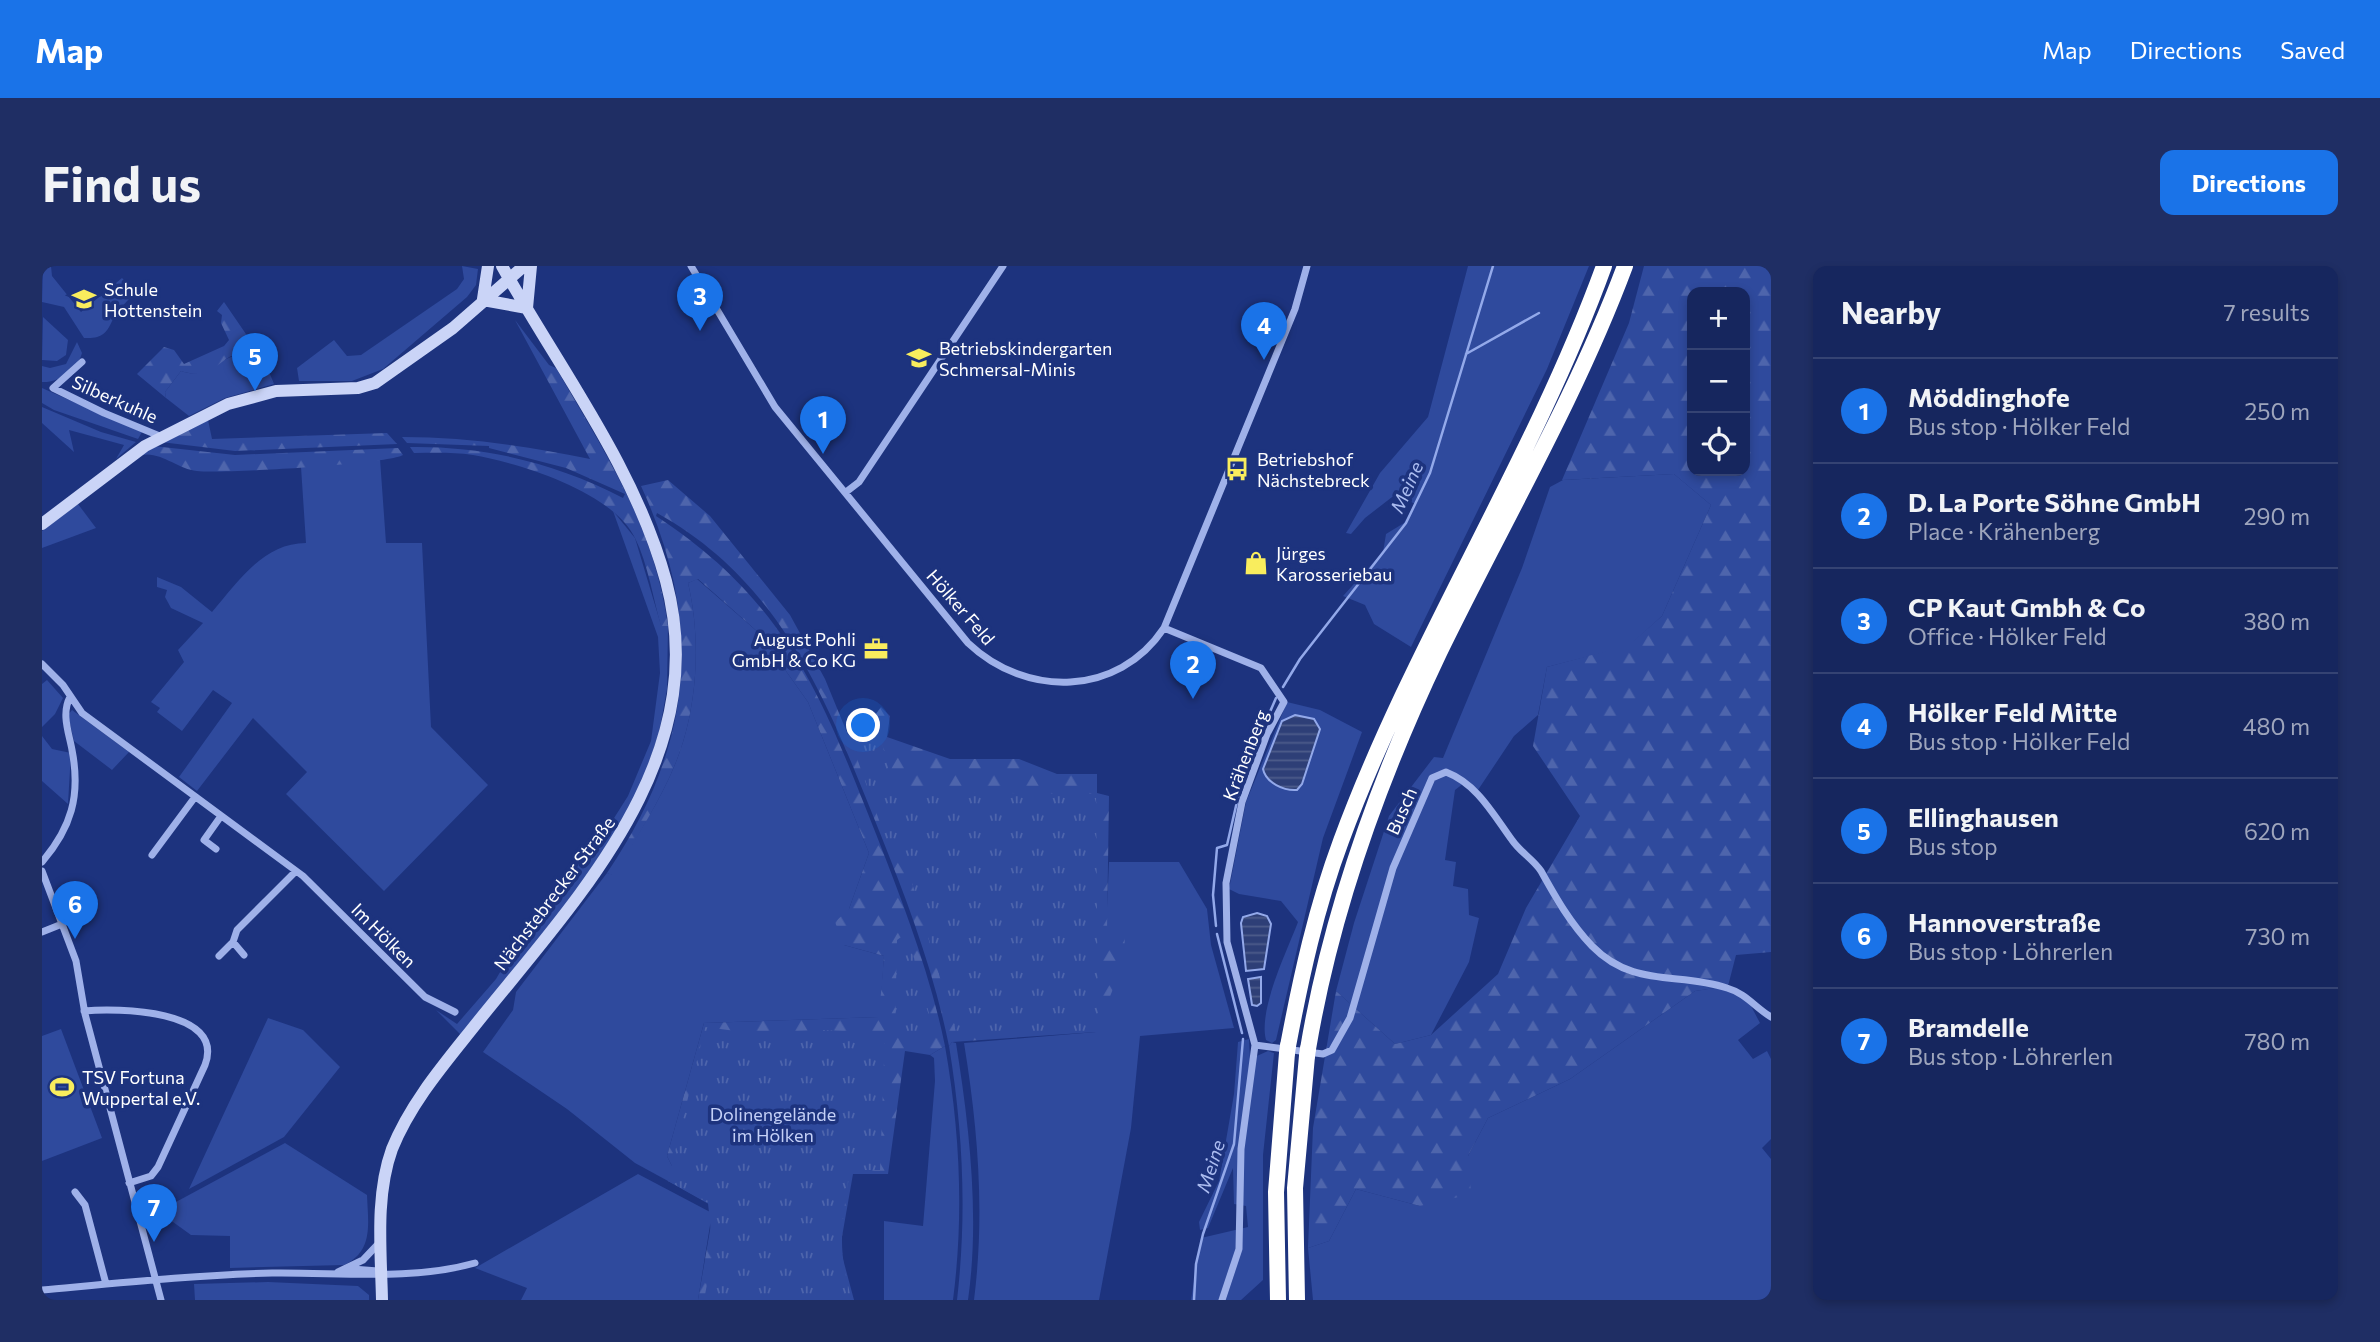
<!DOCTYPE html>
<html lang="en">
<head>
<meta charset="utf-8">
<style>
  body { margin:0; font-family:Commissioner,sans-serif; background:#1f2e64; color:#f1f3f6 }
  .controls { position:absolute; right:21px; top:21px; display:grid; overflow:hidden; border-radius:14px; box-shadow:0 4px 10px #0003 }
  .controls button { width:63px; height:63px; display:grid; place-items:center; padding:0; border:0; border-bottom:2px solid #354373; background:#16265e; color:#f1f3f6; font:35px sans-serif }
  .you { position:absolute; left:822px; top:460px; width:24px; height:24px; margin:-18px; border:5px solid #fff; border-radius:50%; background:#1a73e8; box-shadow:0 0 0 10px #1a73e833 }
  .badge { display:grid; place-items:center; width:46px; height:46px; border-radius:50%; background:#1a73e8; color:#fff; font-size:23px; font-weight:700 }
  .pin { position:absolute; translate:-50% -58px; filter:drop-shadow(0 2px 4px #0008) }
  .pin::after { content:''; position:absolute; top:37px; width:24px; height:21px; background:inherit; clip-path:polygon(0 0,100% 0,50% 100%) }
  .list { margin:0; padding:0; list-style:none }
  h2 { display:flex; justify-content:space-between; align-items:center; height:91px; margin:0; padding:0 28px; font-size:30px }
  h2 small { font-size:23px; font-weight:400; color:#9ea5bc }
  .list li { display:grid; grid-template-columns:46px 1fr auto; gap:21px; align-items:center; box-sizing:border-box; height:105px; padding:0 28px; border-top:2px solid #354373 }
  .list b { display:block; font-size:26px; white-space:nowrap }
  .list p { margin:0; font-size:23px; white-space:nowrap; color:#9ea5bc }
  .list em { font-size:23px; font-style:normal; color:#9ea5bc }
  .icon { flex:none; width:38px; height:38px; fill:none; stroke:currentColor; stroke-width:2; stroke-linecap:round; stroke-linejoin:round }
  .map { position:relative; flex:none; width:1729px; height:1034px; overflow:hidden; border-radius:14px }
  header { display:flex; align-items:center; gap:42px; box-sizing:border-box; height:98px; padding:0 35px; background:#1a73e8; color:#fff }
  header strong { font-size:33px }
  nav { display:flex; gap:38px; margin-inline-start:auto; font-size:24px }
  .intro { display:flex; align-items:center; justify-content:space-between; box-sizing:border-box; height:168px; padding:0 42px }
  h1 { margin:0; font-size:49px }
  .button { padding:18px 32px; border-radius:14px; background:#1a73e8; color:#fff; font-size:24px; font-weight:700 }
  main { display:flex; gap:42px; padding:0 42px }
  aside { flex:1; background:#16265e; border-radius:14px; box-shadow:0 4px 10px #0003 }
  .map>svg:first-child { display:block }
  .green { fill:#2f4a9d }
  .forest { fill:url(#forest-firs); fill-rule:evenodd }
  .park { fill:url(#park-tufts) }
  .water { fill:url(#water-rules); stroke:#93a9ea; stroke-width:2 }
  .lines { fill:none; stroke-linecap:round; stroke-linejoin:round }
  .stream { stroke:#93a9ea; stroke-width:2.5 }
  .minor { stroke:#9fb1e9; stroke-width:7 }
  .secondary { stroke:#cad4f7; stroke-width:12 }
  .motorway { stroke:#fff; stroke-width:16 }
  .motorway-bridge { stroke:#fff; stroke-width:16 }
  .labels { text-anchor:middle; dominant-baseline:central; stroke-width:7; stroke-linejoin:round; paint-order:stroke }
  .poi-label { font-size:18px; fill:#fff; stroke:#1d337e; text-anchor:start }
  .street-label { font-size:18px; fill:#fff; stroke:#1d337e }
  .park-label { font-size:18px; fill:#c4d0f7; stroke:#1d337e }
  .water-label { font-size:19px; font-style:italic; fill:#abbcf0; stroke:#1d337e }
</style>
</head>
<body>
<header>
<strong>Map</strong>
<nav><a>Map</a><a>Directions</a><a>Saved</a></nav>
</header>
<div class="intro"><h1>Find us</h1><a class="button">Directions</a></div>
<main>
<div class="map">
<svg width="1729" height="1034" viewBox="0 0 1729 1034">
  <defs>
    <pattern id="forest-firs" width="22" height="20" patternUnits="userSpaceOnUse" patternTransform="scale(1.75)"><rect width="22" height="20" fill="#2f4a9d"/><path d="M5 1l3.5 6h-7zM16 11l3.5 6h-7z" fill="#4e65ac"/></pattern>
    <pattern id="park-tufts" width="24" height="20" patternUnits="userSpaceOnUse" patternTransform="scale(1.75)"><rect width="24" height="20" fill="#2f4a9d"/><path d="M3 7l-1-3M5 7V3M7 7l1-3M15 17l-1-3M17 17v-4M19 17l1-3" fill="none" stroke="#4e65ac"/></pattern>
    <pattern id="water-rules" width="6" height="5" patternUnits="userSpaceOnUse" patternTransform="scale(1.75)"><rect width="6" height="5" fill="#2e3f77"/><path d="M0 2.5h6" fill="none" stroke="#4d5c8b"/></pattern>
  </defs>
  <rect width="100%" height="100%" fill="#1d337e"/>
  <path class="green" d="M1 0H9L10 10 39 46 80 12 93 26C87 34 75 44 71 53 65 67 60 73 42 72L22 41 0 36Z
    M420 0 436 3 434 19 425 31 341 103 310 115H257L255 102 292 74 305 90 319 89 415 23 422 13Z
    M1426 0H1547L1505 103 1369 381 1332 358 1323 339 1301 330 1341 286 1344 268 1362 257 1373 238 1354 228 1323 252 1309 268 1304 267 1338 207 1386 151Z
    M1 51 26 74 24 89 15 95 0 94Z
    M35 76 40 87C36 103 17 117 0 116V100L8 102 24 98Z
    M201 88 214 95 232 118 183 132 147 150 124 132 123 126 139 105C166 115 176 90 201 88Z
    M0 122 100 166 96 173 12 144 0 137Z
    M0 141 59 166 94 176 74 193 82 179 27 164 32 186 0 157Z
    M338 193 344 277H380L389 461 446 519 342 625 244 528 265 506 211 452 155 525 137 511 190 437 171 424 140 465 115 446 118 442 109 436 142 396 136 384 161 357 129 342 123 331 125 324 115 321V311L139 321 170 346C196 316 221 277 264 277L259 201Z
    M1632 208 1669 239 1620 350 1587 380 1505 401 1496 449 1472 470 1434 527 1422 517 1413 524 1403 594 1414 596 1411 620 1426 623 1427 649 1437 652 1427 696 1389 769 1353 778 1294 725 1312 657 1347 550 1392 491 1401 492 1480 302 1508 221 1521 214Z
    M36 238 54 262 0 282V265Z
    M571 245 593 272 619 359 626 360 625 423 617 467 594 534 533 627 419 769 394 744 415 758 454 713 495 643 567 560 586 530 609 475 618 407 616 371Z
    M655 313 717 367 766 436 827 587 807 643 802 679 842 690 838 751 662 757 625 890 632 904 626 915 593 897 525 843 441 786 471 744 474 726 565 607 572 609C596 567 627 523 641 476 656 427 658 367 646 317Z
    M5 414 21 432 13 448 0 461V418Z
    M1245 436 1278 444 1320 466 1281 572 1234 774 1230 777 1224 774C1216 744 1245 685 1256 656L1239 635 1197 628 1187 623 1204 536Z
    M30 444 87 486 70 504 32 475 26 449Z
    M0 470 10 483 29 487 26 538 0 515Z
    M1067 596H1137L1165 643 1169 679 1192 762 1098 770 1089 862 1057 1034H932C943 947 936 863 922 777L1054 766 1064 664Z
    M1686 720 1708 738 1718 757 1696 774 1711 793 1725 785 1729 793V873L1720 882 1729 893V1034H1271L1266 982 1287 975 1314 923 1378 940 1426 890 1446 852 1528 813 1653 725Z
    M226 752 261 764 298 801 242 871 147 923Z
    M19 763 60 872 0 895V770Z
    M1207 773 1208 793 1226 785 1232 787 1221 889V1014L1199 1034H1149L1159 972 1206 961 1204 940 1192 938 1191 902 1166 962 1158 964 1157 956 1177 915 1192 828 1196 776Z
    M910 776 914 777C927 858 938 951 926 1034H915C925 948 921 865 907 780Z
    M903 780C918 865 922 949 911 1034H842V955L881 960 893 815 892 792 888 789Z
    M243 877 325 929C326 957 332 985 302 999L188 1002V970L149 969 131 956 110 961 108 950Z
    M596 908 670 947 656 1034H479L485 1022 433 1002Z
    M226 1016 316 1020 327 1029V1034H153L152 1018Z"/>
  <path class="forest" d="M1602 0H1729V686L1694 689 1686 720 1653 725 1528 813 1446 852 1426 890 1429 928 1378 940 1314 923 1287 975 1266 982 1271 862 1294 725 1353 778 1389 769 1456 708 1484 642 1538 550 1491 480 1505 401 1587 379 1620 350 1669 239 1632 208 1520 214 1587 57ZM1650 26H1703V205H1650Z
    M182 36 223 96 232 118C178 52 189 122 139 105L123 126 124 132 95 108 122 81 132 84 142 98 182 80 187 74 179 57 180 49 175 45Z
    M473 54 507 99 514 102C564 189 612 259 626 360H619C611 332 606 298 593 272 571 226 478 197 431 189 411 186 391 187 372 187L368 181C443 180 514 197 581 232L583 228 524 202 447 182V180L365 177 360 171C423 171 486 180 548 193Z
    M166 154 170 173 345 167 355 178 193 185 119 176Z
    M111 180 193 189 356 182 361 189C346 198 180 208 155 205 136 203 118 185 100 189Z
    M626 214 668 250 748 349 783 413 806 469 831 452 839 441 848 450 845 471 908 493H977L1015 508H1055V527L1067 530 1065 664 1083 665 1082 695 1054 766 910 776 907 780C892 706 866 637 838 567 787 441 743 318 615 247L614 250C745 336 779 429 834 568 861 637 888 707 903 780L888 789 863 785 846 908H811L798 982 812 1034H656L672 941 626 915 632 904 625 890 662 757 837 751 842 690 802 679 793 656 807 643 827 587 766 436 717 367 656 313 646 317C658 367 656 427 641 476 627 523 596 567 573 610L565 607C651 480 663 359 599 220Z"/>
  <path class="park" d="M820 464H836L854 526 1054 528 1056 766H914L863 593 853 596 848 585 807 470Z
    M862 669 872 692 892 766 853 765 855 674Z
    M663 761 709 767 779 764 843 767 838 904H808C800 958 794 980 810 1034H662L671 987 666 937 626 915Z"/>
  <path class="water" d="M1253 449 1272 453 1278 463 1260 518 1255 524C1242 525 1224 517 1221 503L1240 455Z
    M1215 647 1225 650 1229 658 1222 703 1204 705 1199 657 1201 651Z
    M1219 711V737L1215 740 1210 739 1206 713Z"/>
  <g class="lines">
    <path class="stream" d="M1424 88 1497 47
      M1241 421 1258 393 1364 257 1388 207 1451 0
      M1174 660 1171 629 1175 582 1185 579 1206 488 1214 478 1234 432
      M1175 668 1200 767
      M1152 1034 1154 998 1161 968 1192 878 1201 773"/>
    <path class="minor" d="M649 0 733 141 926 377C984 432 1076 431 1122 362L1253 43 1265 0
      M40 96 11 122 62 147 120 171
      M804 226 817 216 961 0
      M1122 362 1219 402 1242 436 1225 468 1200 536 1184 617 1185 676 1213 779 1199 883 1197 983 1180 1034
      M0 398 21 419 40 447 261 610 383 731 413 746
      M174 583 162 574 179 550
      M110 589 153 531
      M0 596C29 562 39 530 30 484 27 467 19 448 28 431
      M0 605 34 695 43 748 119 1034
      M0 666 20 658
      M191 676 202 689
      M177 690 191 676 195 664 254 605
      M42 745C75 742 184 743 163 799L116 901 109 910 87 917
      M1213 779 1281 788 1290 784 1308 752 1351 602 1390 512 1404 506C1435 518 1451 548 1470 574 1478 586 1491 593 1499 605 1514 632 1528 657 1550 680 1591 722 1636 706 1685 722 1703 727 1714 742 1729 751
      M33 926 43 939 64 1018
      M310 1003 336 1005
      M296 1006 321 994 339 975
      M0 1024C77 1017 154 1009 230 1007 296 1006 369 1015 433 997"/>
    <path class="secondary" d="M441 33 446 0
      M441 34 485 42
      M485 42 489 0
      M0 258 103 180 186 138 234 125 316 122 333 117 411 62 482 0
      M340 1034C339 985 333 930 350 883 369 836 403 797 434 758 535 632 672 493 624 315 593 201 517 102 460 0"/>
    <path class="motorway" d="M1246 780C1259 711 1274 642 1299 575 1372 377 1490 198 1562 0
      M1266 783C1289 646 1337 513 1397 387 1459 259 1533 134 1583 0
      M1236 1034 1234 926 1245 787
      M1255 1034 1253 922 1265 790"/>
    <path class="motorway-bridge" d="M1245 787 1246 780
      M1265 790 1266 783"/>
  </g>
  <defs>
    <g id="school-bare" transform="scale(1.89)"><path d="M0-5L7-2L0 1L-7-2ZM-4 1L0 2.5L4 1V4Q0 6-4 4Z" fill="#f9ed5d" stroke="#1d337e" stroke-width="2.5" paint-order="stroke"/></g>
    <g id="bus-bare" transform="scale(1.89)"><path d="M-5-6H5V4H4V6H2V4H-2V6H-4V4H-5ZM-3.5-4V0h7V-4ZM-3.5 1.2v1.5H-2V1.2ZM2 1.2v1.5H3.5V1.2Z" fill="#f9ed5d" stroke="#1d337e" stroke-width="2.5" paint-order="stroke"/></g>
    <g id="shop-bare" transform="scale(1.89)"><path d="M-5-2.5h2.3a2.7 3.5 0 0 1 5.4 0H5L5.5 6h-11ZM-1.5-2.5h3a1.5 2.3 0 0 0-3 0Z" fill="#f9ed5d" stroke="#1d337e" stroke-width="2.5" paint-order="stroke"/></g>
    <g id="office-bare" transform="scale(1.89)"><path d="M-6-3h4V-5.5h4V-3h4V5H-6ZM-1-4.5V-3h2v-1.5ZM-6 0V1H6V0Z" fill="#f9ed5d" stroke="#1d337e" stroke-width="2.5" paint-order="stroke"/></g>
    <g id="stadium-bare" transform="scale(1.89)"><path d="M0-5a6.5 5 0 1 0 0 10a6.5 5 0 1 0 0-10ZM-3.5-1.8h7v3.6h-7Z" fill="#f9ed5d" stroke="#1d337e" stroke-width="2.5" paint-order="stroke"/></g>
  </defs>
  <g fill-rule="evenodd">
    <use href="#school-bare" x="42" y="33"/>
    <use href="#school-bare" x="877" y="92"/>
    <use href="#bus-bare" x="1195" y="203"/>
    <use href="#shop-bare" x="1214" y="297"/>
    <use href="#office-bare" x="834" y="383"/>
    <use href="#stadium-bare" x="20" y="821"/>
  </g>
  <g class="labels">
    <g class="poi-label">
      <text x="62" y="23">Schule<tspan x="62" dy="21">Hottenstein</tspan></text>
      <text x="897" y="82">Betriebskindergarten<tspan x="897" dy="21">Schmersal-Minis</tspan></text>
      <text x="1215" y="193">Betriebshof<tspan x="1215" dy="21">Nächstebreck</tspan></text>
      <text x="1234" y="287">Jürges<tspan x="1234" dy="21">Karosseriebau</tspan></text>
      <text x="814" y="373" text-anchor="end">August Pohli<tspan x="814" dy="21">GmbH &amp; Co KG</tspan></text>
      <text x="40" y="811">TSV Fortuna<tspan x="40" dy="21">Wuppertal e.V.</tspan></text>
    </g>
    <g class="street-label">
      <text transform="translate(73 133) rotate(24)">Silberkuhle</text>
      <text transform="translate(919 341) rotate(49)">Hölker Feld</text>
      <text transform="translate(1203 489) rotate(-69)">Krähenberg</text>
      <text transform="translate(1359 545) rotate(-66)">Busch</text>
      <text transform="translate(512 627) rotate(-53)">Nächstebrecker Straße</text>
      <text transform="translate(342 669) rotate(45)">Im Hölken</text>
    </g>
    <g class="park-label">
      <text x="731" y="848">Dolinengelände<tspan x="731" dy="21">im Hölken</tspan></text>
    </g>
    <g class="water-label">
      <text transform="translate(1364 221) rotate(-66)">Meine</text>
      <text transform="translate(1168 900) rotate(-72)">Meine</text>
    </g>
  </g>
</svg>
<div class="controls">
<button>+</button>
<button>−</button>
<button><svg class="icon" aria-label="locate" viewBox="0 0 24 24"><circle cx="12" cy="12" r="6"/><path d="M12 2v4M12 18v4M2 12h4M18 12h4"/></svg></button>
</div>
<div class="you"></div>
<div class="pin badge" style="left:781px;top:188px">1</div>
<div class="pin badge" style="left:1151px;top:433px">2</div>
<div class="pin badge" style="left:658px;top:65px">3</div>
<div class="pin badge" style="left:1222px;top:94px">4</div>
<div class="pin badge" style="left:213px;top:125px">5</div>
<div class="pin badge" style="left:33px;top:673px">6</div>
<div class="pin badge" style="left:112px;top:976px">7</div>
</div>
<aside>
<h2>Nearby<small>7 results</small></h2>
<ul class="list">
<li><span class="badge">1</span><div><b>Möddinghofe</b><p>Bus stop · Hölker Feld</p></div><em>250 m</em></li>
<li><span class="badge">2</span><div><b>D. La Porte Söhne GmbH</b><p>Place · Krähenberg</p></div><em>290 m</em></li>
<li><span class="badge">3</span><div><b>CP Kaut Gmbh &amp; Co</b><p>Office · Hölker Feld</p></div><em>380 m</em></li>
<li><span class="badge">4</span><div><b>Hölker Feld Mitte</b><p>Bus stop · Hölker Feld</p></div><em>480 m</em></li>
<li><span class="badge">5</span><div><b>Ellinghausen</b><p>Bus stop</p></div><em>620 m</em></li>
<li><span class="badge">6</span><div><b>Hannoverstraße</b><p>Bus stop · Löhrerlen</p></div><em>730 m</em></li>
<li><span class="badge">7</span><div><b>Bramdelle</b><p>Bus stop · Löhrerlen</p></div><em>780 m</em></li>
</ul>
</aside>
</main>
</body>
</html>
